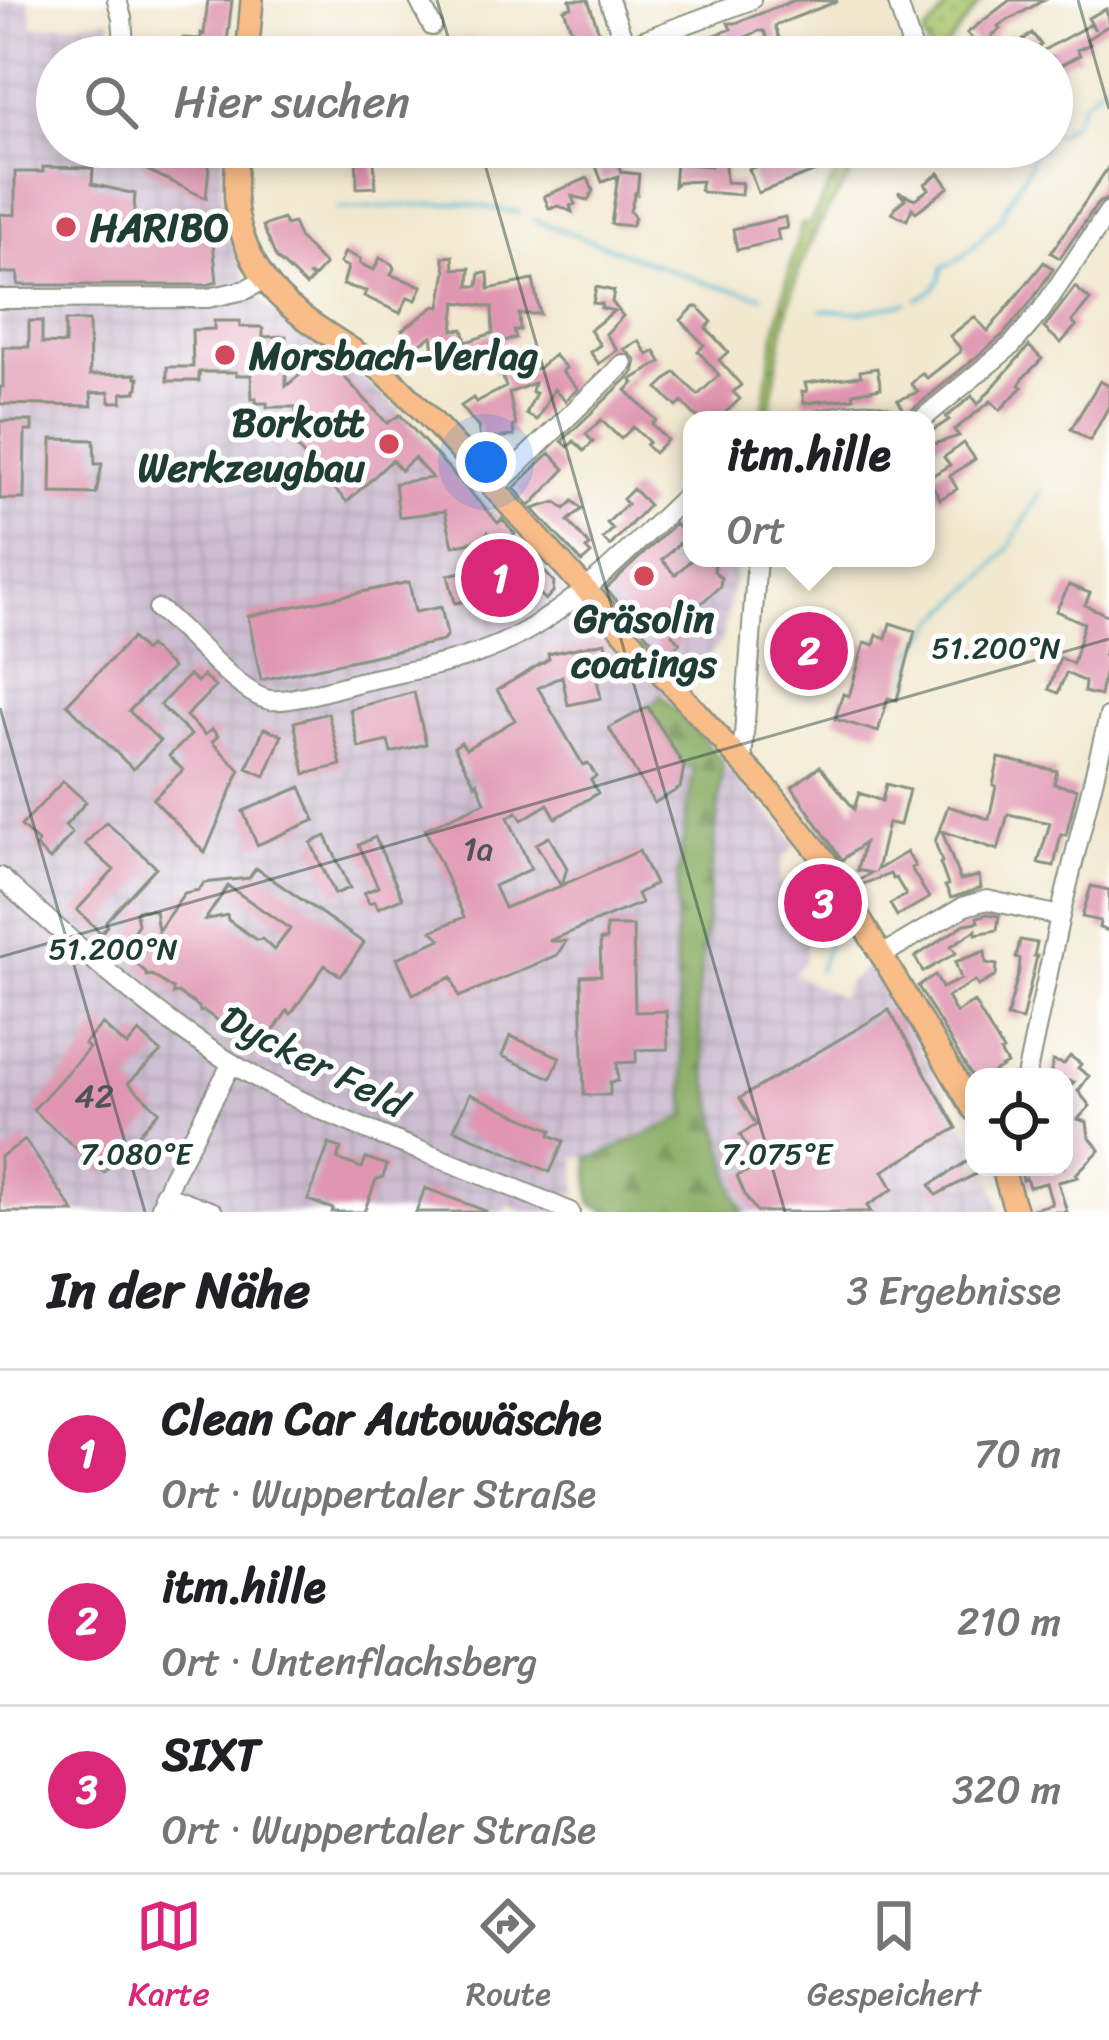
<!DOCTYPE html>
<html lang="de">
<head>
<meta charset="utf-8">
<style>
  body { margin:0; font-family:Sriracha,sans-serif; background:#f6f6f6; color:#202124 }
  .controls { position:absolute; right:36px; bottom:36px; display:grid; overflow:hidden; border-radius:24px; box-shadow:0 6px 18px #0003 }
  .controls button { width:108px; height:108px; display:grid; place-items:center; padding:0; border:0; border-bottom:3px solid #e0e0e0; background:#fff; color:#202124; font:60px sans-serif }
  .you { position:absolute; left:486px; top:462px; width:42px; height:42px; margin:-30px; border:9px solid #fff; border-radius:50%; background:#1a73e8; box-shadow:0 0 0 18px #1a73e833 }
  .badge { display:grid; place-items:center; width:78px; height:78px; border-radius:50%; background:#db2777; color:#fff; font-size:39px; font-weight:700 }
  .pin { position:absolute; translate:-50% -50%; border:6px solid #fff; box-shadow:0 3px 12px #0006 }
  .popup { position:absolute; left:683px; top:411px; width:252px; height:156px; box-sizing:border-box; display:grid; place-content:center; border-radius:24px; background:#fff; filter:drop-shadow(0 3px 9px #0005); font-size:39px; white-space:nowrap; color:#757577 }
  .popup b { font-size:45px; color:#202124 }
  .popup::after { content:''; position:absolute; left:50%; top:100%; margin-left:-24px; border:24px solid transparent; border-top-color:#fff }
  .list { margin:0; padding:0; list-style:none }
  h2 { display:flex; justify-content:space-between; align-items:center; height:156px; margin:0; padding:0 48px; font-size:51px }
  h2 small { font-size:39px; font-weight:400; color:#757577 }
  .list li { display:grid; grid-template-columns:78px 1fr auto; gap:36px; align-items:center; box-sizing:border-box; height:168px; padding:0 48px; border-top:3px solid #e0e0e0 }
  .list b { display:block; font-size:45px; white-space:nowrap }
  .list p { margin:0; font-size:39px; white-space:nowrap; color:#757577 }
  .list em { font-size:39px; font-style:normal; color:#757577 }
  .icon { flex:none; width:66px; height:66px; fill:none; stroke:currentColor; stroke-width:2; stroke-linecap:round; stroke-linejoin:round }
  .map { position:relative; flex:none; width:1109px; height:1212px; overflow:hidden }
  .search { position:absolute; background:#fff; box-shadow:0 6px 18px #0003; left:36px; right:36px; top:36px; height:132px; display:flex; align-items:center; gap:30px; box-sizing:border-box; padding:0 42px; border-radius:66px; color:#757577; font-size:45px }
  .sheet { height:660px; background:#fff }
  nav { display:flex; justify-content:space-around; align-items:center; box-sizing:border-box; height:168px; border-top:3px solid #e0e0e0; background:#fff; font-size:33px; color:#757577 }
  nav a { display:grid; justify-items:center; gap:6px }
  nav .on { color:#db2777 }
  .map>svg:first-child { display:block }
  .industrial { fill:url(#industrial-grid) }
  .forest { fill:url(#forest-firs); stroke:#53744a; stroke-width:3 }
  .park { fill:url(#park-dots); stroke:#648250; stroke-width:3 }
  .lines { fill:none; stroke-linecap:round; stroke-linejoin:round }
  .stream { stroke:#56bbd4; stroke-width:3 }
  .building { fill:#e096b1; fill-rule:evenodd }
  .minor-casing { stroke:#889282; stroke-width:22 }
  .major-casing { stroke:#889282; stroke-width:26 }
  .minor { stroke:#fff; stroke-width:18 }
  .major { stroke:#f8bd89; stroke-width:21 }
  .ticks { fill:none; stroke:#1f3d34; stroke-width:3; stroke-opacity:0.45 }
  .poi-dot { fill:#d1495b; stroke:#fff; stroke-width:4.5 }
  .labels { text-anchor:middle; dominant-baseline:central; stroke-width:10; stroke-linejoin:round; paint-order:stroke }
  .number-label { font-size:33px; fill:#4f5353 }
  .poi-label { font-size:39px; font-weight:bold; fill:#1f3d34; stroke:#fff; text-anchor:start }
  .street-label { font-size:39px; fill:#1f3d34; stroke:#fff }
  .ticks-label { font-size:30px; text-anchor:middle; fill:#1f3d34; stroke:#fff; stroke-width:10; stroke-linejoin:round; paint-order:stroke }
</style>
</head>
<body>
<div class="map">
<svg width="1109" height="1212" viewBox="0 0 1109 1212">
  <defs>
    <pattern id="industrial-grid" width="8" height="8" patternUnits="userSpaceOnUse" patternTransform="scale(3)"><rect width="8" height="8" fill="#cebed1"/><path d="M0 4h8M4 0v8" fill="none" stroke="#b0a4b4"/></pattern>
    <pattern id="forest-firs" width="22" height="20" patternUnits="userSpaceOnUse" patternTransform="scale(3)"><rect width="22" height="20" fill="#87ab60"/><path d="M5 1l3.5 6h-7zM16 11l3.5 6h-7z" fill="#6e8c50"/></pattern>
    <pattern id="park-dots" width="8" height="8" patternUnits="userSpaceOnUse" patternTransform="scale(3)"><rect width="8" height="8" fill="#aac66d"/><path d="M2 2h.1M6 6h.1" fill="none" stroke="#8aa25a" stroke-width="1.8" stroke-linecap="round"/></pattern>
  </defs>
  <rect width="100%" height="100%" fill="#fff"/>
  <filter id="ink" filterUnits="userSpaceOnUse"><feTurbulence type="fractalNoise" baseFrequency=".00833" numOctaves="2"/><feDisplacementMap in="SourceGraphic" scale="24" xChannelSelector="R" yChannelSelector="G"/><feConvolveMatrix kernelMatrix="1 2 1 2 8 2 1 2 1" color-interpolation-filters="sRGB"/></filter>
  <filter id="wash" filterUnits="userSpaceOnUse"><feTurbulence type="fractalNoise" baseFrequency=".004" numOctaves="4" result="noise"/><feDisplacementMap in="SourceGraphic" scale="48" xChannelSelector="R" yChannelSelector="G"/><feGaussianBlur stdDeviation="2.7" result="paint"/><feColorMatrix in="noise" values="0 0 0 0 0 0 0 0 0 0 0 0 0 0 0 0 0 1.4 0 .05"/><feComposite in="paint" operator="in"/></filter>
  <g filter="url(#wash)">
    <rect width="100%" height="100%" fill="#f1e8cf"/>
    <path class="industrial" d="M0 0H29L33 27 110 19 112 57H57V147H224L221 196 227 228 247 283 264 304 385 397 501 518 579 606 601 589 692 505V558H735V573L722 642 686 678 662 696 698 737 678 873 675 954 688 1116 596 1157H576L577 1196 568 1193 559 1212H524L508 1204 504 1212H0Z
      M723 761 797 845 782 858 779 882 794 896 820 875 840 907 810 923 803 963 793 974 841 998 847 982 871 966 974 1142V1167H987L1001 1212H744L735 1194 706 1071 697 1007Z"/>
    <path class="forest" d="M662 696 723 761 697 1007 706 1071 735 1194 744 1212H607L591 1203 588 1157H596L687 1116 675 954 678 873 694 768 684 766 648 707Z"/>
    <path class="park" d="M952 0H982L939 57H932L923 35 937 21Z
      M850 147H871C851 175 830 204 814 235 788 284 776 365 769 420H762C770 353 783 289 802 224L809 225Z"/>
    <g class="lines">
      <path class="stream" d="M1052 134 1057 135C1068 126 1079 118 1081 104L1109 79
        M338 209 461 203 520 213
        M534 220 709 284 762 296
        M917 299C933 290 941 286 942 267 973 256 979 236 1002 218 1009 192 1028 177 1032 154L1045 147
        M821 310 860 312 907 303
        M909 687 915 651 937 620 982 579 1008 549 1041 491
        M819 970 838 913"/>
    </g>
    <g id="blocks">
      <path class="building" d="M208 0H232L226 51 214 50 213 57H159L160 45 182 47 183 38 201 39V33L204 34Z
        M570 0H588L601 38 578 48 564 9 572 7Z
        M795 0 838 1 778 24 775 27 781 43 771 47 764 31H759L724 47 725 50 707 57H660L731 29 728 23H736Z
        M1010 0H1044L998 26 1000 29 992 36 1004 55 1032 33 1041 45 1025 57H993L985 42 979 47 967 33Z
        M1106 9 1109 25 1087 39 1090 44 1077 50 1080 55 1052 70V57H1045L1042 51 1091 24 1095 30 1088 18Z
        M474 39 475 44 508 43 511 45 550 41 553 55 455 57 454 41Z
        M139 147 210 156 206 198 145 169V164L138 163Z
        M356 147H373L376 187 357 188Z
        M810 147 819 170 758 193 749 169Z
        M616 157 621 172 639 174 637 194 635 193 630 211 635 218 631 226 611 224 618 176 602 182 595 164Z
        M711 162H725L726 182 742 183 741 195 703 192 700 190 702 181 679 182 674 186 676 163 711 166Z
        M1109 166V198L1098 203 1060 258 1051 253Z
        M43 167 93 168 92 184 135 194 132 239 160 240 159 228 211 222 217 282 207 285H18V273H0V214L15 215V172H43Z
        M939 173 949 187 916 212 912 208 907 220 892 213 895 207 905 199 898 192 915 199 929 189 925 184Z
        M588 178 593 191 588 200 572 196 575 204 570 206 572 212 559 206 549 208 544 196Z
        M785 217 787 228 777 230 779 240 737 250 733 229Z
        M283 219 286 225 293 223 300 239 325 265 314 277 308 275 313 278 306 286 276 258 263 226Z
        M345 252 360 259V264L374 270 380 258 392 264 394 268 391 275 422 286 416 300 408 297 400 313 364 296 366 291 343 285 348 267 340 263Z
        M453 256 454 269 470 268 469 286H478L480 273H488L489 289 533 280 540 314H519L520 330H514L516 338 499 342 504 360 515 356 521 373 539 368 554 355 566 368 562 371 578 389 565 401 554 389 537 420 526 414 536 393 532 392 534 383 509 393 516 426H513L514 436 480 439 478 427 461 406 473 398 476 402 506 387 501 371 495 372 488 350 435 357 432 336 414 347 402 330 435 306 440 307 446 271 443 257ZM456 302 492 307 493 333 466 342 463 329 453 330Z
        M1044 262 1053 269 1030 303 1003 335 912 410 908 417 898 400 918 392 911 384 922 373 927 378 960 352 961 349 950 336 974 317 988 331Z
        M596 287 614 291 612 302 623 316 606 334 617 350 599 364 590 352 600 345 590 330 614 311 601 308 602 304 593 303Z
        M1075 287 1090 300 1072 322 1076 326 1061 343 1044 328Z
        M694 307H698L712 322 706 328 728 352 719 360 741 385 733 392 740 399 717 420H700L682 402 677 407 658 388 675 372 698 395 719 375 698 351 704 345 681 320Z
        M29 321H42V343L65 344V321H89L90 375 136 374V378H139L138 388 136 389V392L122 393V402H110L109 392 91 393 92 406 0 404V387H3V347H29Z
        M214 321H240V327H260L263 329V337L286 336V386L324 355 387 423 400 415 498 523 502 519 515 534 501 547 488 532 479 540 453 546 445 511 399 517 395 483 432 478 414 458 401 470 392 460 347 502 295 446 296 407H267V403H256V398L252 399 251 375H236V372H199V381H167V367H193L192 330 214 329Z
        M639 341 648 355 655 351 661 362 631 380 634 383 626 390 656 420 652 424 667 440 654 453 646 445 649 442 633 427 621 439 601 420 586 434 593 442 584 451 574 441 568 447 562 441 633 373 636 360 624 349Z
        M1029 346 1042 359 1025 376 1019 385 1022 387 1000 410 991 401 954 430 959 436 934 444 927 434 949 420 946 417 972 396 978 404Z
        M877 368 881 388 853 393 854 398 804 403 802 392 807 391 805 383 861 376 860 371Z
        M1100 381 1109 386V406L1090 441 1071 429Z
        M0 421H32V431H25L24 499H0Z
        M52 439 94 440 95 464H102L96 494 51 493Z
        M964 443 975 459 950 476 957 489 940 499 928 478 950 465 944 457Z
        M550 453 565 469 530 506 514 488Z
        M633 489 649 505 610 546 603 539 613 529 607 523 627 504 623 499Z
        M573 501 582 509 568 521 590 546 586 549 591 554 582 562 533 509 556 502 565 509Z
        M675 524 687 536 662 560 675 575 693 558H715L714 571 721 578 720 586 681 622H673V635L680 643 666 656 606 589Z
        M531 557 554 582 553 592 545 600 535 588 455 603 448 575Z
        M409 582 415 612 441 607 447 635 443 641 261 680 248 616Z
        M1069 585 1090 593 1085 605 1109 616V636L1104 656 1107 657 1100 696 1084 692 1085 682 1066 673 1058 693 1049 689 1060 658 1073 664 1084 623 1056 611Z
        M827 620 844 641 791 683 774 661Z
        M890 623 915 631 897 700 888 698 878 732 835 719 843 694 849 696 865 642 874 645 877 635 886 638Z
        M132 638 144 651 149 646 172 668 129 711 160 741 133 769 67 704Z
        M605 642 608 659 593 662 601 698 568 705 562 676 538 688 583 765 588 763 596 776 591 780 598 793 556 818 548 804 522 820 517 812 508 817 531 869 494 886 504 908 561 886 536 844 549 837 567 868 562 885 639 851 655 884 637 894 641 903 549 941H566L557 955 459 997 452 977 413 994 397 958 441 939 432 931 464 917 425 829 485 802 477 782 475 784 454 747 461 742 466 749 515 720 497 690 549 659 548 654Z
        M189 675 197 682 203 676 215 687 186 716 205 735 212 729 218 736 212 742 240 770 205 853 153 799 183 770 169 756 191 735 160 705Z
        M414 692 426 744 391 753 388 741 359 748 350 709Z
        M648 707 684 766 680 788 654 803 609 728Z
        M328 713 341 765 305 774 294 722Z
        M264 728 282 735 265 776 247 768Z
        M999 758 1057 771 1054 784 1077 789 1066 835 1061 834 1054 866 1038 863 1050 823 1008 814 998 850 942 831 960 880 979 876 981 888 951 898 945 886 948 885 940 863 942 862 935 842 948 806 989 819 996 786 993 785Z
        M820 766 854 809 859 793 882 801 886 784 909 790 900 825 888 823 877 870 907 852 915 866 911 868 929 898 897 916 890 904 906 895 896 878 893 879 890 874 860 885 858 881 871 873 857 870 864 843 842 860 792 787Z
        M63 781 86 802 65 826 72 833 50 860 36 847 38 842 21 826Z
        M301 787 315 820 257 845 243 811Z
        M106 822 156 867 106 921 107 926 101 933 77 910 114 870 85 844Z
        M326 836 350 888 335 894 311 843Z
        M375 837 402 898 378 908 375 901 369 903 364 893 378 887 359 845Z
        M256 868 364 943 341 976 325 965 291 1014 287 1011 261 1050 204 1011 200 1012 199 1007 178 993 173 994V989L152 975 147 976 146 972 136 964 144 952 121 956 118 940 131 935 138 924 136 913 138 910H155L158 931 184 893 199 890 204 883 249 878ZM228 886 290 929 274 950 262 939 257 940 228 920 227 915 205 920Z
        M1091 886 1109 890V931L1099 928 1100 921 1082 917Z
        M987 914 999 916 997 930 976 934V930L951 946 956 953 923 972 915 957 965 924 978 922 977 917Z
        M606 926H633L635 1012 666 1011 668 1049 636 1050V1062L617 1063 618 1081 610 1082V1095H584L581 976 601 975 600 940H606Z
        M1020 940 1037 943 1034 956H1037L1022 1020 1007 1017 1019 971 1020 959 1016 958Z
        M985 951 986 963 997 965 996 976 978 986 975 981 947 997 956 1013 974 1002 1003 1051 1000 1052 1007 1064 985 1077H972L918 986 935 975 942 988 961 979 955 962Z
        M889 1010 957 1128 883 1171 893 1189 867 1206 871 1212H757L746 1197 737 1176 764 1164 754 1148 749 1150 740 1135 756 1125 740 1098Z
        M102 1024 127 1046 139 1032 161 1052 128 1083 159 1111 104 1173 33 1110 89 1048 84 1044Z
        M510 1036 560 1057 551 1078 502 1056Z
        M1070 1056 1081 1064 1078 1068 1089 1076 1078 1091 1090 1106 1078 1119 1087 1122 1089 1137 1100 1150 1076 1174 1078 1177 1058 1182 1067 1212H1033L1032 1209 1052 1204 1046 1183 1029 1187 1026 1178 1023 1180 1019 1167H1064V1129L1071 1108 1064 1101V1093L1074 1082 1064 1080V1077H1050L1053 1061 1064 1064Z
        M470 1094 552 1130 550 1135 564 1141 550 1172 454 1129Z
        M25 1140 74 1212H0V1157Z
        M329 1144 341 1148 337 1159 362 1168 366 1158 387 1165 383 1177 376 1180 364 1212H332L333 1209 308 1200Z
        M974 1157V1167L987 1168 936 1195 930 1185Z
        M425 1188 486 1211V1212H416Z"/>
    </g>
  </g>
  <g filter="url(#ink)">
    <use href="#blocks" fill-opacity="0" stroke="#889282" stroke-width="3"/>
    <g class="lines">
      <g class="minor-casing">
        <path id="minor" d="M117 0 122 18 125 57
          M419 0 432 26
          M609 0 626 47
          M897 0 915 57
          M598 57 751 0
          M0 299 208 298 245 290 265 279
          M818 420C844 416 871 406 895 420
          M921 420 1012 345 1041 311 1109 211
          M494 488 623 364
          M158 609C188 630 238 695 270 700 289 703 339 687 359 682 406 671 457 664 501 644 575 610 633 545 692 490
          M742 762 757 558
          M0 877C88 956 176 1038 283 1092 376 1138 476 1169 570 1212
          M882 955 965 906 987 900 1060 916
          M1026 1077 1060 916 1109 716
          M164 1194 213 1212
          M159 1212 172 1177 232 1063"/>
      </g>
      <g class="major-casing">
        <path id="major" d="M247 57 252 0
          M238 147C232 199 234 233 264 278 294 323 353 343 392 380 434 420 472 464 511 507 581 584 650 661 720 738
          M726 745 772 794 824 859 974 1110
          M1002 1167 1016 1212"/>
      </g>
      <use href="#minor" class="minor"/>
      <use href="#major" class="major"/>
    </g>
  </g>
  <path class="ticks" d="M437 0 454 57M1078 0 1109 109M480 147 785 1212M0 708 145 1212M0 957 1109 639"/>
  <g class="poi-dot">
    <circle cx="66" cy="227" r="12"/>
    <circle cx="225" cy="355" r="12"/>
    <circle cx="389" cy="444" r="12"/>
    <circle cx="644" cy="576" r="12"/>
  </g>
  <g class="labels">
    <g class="number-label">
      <text x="478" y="849">1a</text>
      <text x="94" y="1096">42</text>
    </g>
    <g class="poi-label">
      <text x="90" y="227">HARIBO</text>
      <text x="249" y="355">Morsbach-Verlag</text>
      <text x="365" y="422" text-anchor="end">Borkott<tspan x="365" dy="45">Werkzeugbau</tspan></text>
      <text x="644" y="618" text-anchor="middle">Gräsolin<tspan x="644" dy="45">coatings</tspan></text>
    </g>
    <g class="street-label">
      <text transform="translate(314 1061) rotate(27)">Dycker Feld</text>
    </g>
  </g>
  <g class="ticks-label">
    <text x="996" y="658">51.200°N</text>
    <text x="113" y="959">51.200°N</text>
    <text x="136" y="1164">7.080°E</text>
    <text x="777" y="1164">7.075°E</text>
  </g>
</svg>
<div class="controls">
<button><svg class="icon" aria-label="locate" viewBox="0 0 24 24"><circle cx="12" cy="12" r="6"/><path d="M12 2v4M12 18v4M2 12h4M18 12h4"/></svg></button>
</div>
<div class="you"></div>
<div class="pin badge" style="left:500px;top:578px">1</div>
<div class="pin badge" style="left:809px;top:651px">2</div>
<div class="popup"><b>itm.hille</b>Ort</div>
<div class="pin badge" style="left:823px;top:903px">3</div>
<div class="search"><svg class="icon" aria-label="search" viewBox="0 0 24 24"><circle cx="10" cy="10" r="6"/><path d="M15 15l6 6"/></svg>Hier suchen</div>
</div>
<section class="sheet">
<h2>In der Nähe<small>3 Ergebnisse</small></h2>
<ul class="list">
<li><span class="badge">1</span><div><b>Clean Car Autowäsche</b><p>Ort · Wuppertaler Straße</p></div><em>70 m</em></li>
<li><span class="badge">2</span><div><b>itm.hille</b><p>Ort · Untenflachsberg</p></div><em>210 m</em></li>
<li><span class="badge">3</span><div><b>SIXT</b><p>Ort · Wuppertaler Straße</p></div><em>320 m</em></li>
</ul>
</section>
<nav>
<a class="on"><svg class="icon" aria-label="map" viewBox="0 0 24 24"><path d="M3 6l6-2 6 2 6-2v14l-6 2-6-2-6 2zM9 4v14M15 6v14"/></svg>Karte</a>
<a><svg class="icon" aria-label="directions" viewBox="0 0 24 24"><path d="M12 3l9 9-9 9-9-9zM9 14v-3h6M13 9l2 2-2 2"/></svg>Route</a>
<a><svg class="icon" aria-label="saved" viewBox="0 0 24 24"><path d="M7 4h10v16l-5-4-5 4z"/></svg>Gespeichert</a>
</nav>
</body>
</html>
